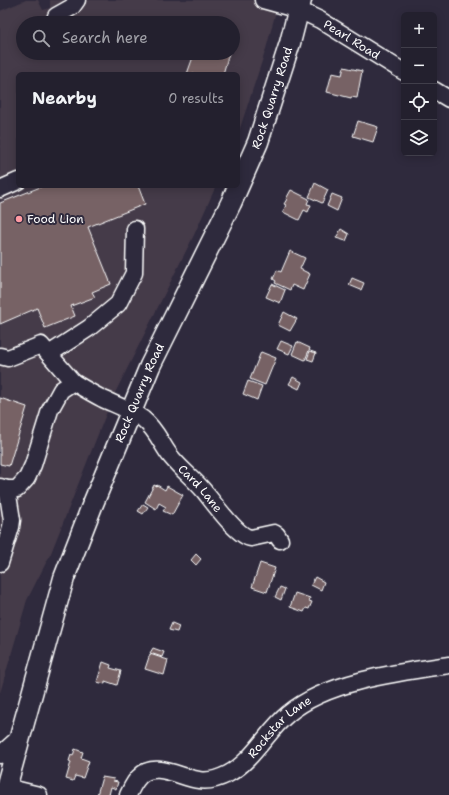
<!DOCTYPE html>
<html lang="en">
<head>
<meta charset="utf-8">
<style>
  body { margin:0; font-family:"Shantell Sans",sans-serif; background:#2f2d3a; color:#f1f3f6 }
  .controls { position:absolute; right:12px; top:12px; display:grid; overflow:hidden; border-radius:6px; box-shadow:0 2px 10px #0003 }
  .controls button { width:36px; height:36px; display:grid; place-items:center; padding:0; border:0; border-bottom:1px solid #403e4a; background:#23202e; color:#f1f3f6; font:20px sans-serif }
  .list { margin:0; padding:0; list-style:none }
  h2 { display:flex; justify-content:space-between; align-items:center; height:52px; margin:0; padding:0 16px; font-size:17px }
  h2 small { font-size:13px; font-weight:400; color:#a3a3aa }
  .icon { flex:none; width:22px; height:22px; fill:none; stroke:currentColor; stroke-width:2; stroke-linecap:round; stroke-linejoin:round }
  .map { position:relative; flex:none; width:449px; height:795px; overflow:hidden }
  .search { position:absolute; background:#23202e; box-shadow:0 2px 10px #0003; left:16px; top:16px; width:224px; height:44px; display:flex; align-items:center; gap:10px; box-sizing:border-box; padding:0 14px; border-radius:22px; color:#a3a3aa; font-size:15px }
  .panel { position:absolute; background:#23202e; box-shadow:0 2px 10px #0003; left:16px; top:72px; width:224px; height:116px; border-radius:6px }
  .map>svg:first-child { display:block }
  .built { fill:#453b49; fill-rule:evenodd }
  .building { fill:#776265; stroke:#fff }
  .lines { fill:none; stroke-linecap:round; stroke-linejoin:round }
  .minor-casing { stroke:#fff; stroke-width:19 }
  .major-casing { stroke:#fff; stroke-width:23 }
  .minor { stroke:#2f2a3d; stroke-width:16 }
  .major { stroke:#2f2a3d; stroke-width:20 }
  .poi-dot { fill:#ff9aa2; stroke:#2f2a3d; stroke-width:1.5 }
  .labels { text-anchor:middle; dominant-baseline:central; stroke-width:4; stroke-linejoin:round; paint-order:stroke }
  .street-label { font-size:12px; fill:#fff; stroke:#2f2a3d }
  .poi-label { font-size:12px; fill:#fff; stroke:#2f2a3d; text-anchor:start }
</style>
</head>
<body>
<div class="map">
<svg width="449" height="795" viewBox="0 0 449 795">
  <rect width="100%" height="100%" fill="#2f2a3d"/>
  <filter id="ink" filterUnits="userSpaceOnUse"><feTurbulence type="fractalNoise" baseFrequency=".025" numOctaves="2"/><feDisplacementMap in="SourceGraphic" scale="8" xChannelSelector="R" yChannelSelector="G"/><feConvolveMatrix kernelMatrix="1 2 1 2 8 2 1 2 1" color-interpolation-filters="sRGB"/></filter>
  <g filter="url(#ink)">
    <path class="built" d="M26 0H38L43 10 50 8V0H279L266 49 238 134V74H18V186H216L194 235 112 399 51 553 27 600 0 693V11ZM23 23H233V53H23Z"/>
    <path class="building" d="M192 53H229L223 74H187L193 57 191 56Z
      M344 67 362 71 357 98 351 97V98L327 92 332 73 342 75Z
      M358 121 378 127 373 142 353 136Z
      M315 183 328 190 322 203 309 197Z
      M43 186H138L145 204 88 227 111 284 92 292 95 297 71 306 75 316 45 328 37 308 0 324V203Z
      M291 190 309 199 307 204 311 205 308 212 304 210 299 220 283 212 286 205 284 204 287 199H286Z
      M332 194 342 198 337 211 327 206Z
      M341 229 349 234 346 241 336 238Z
      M290 251 305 258 300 269 310 274 303 290 292 285 290 290 275 283 276 281 273 279 277 270 281 272Z
      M352 278 364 283 361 290 349 285Z
      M272 284 285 290 280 303 266 297Z
      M284 312 297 319 290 331 278 325Z
      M281 341 293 346 289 354 277 349Z
      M297 342 310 348 305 360 292 354Z
      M310 351 316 353 313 361 307 359Z
      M261 352 276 358 265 385 250 379Z
      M293 377 302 382 299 389 289 384Z
      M248 381 262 386 257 400 243 394Z
      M0 398 27 407 9 466 0 464Z
      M154 485 156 486 157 485 165 490 167 486 183 495 172 515 163 511 166 507 159 503 156 509 145 502Z
      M143 504 148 507 143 514 138 511Z
      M196 554 201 559 196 565 191 560Z
      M260 563 275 568 267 592 252 587Z
      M315 577 324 582 321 590 311 585Z
      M280 587 285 589 281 600 275 597Z
      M295 593 310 598 309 601 312 602 309 609 306 608 304 612 290 607Z
      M172 623 179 626 177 632 169 630Z
      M153 648 164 652 162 657 150 653Z
      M150 654 168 660 164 675 145 669Z
      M103 662 111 665 110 668 121 671 117 685 105 681V684L97 682Z
      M75 749 83 752 81 758 89 761 83 778 75 776 73 781 66 779 71 762 69 761 71 755 73 756Z
      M102 777 114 779 113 781 118 782 116 789 111 787 109 795H97Z"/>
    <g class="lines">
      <g class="minor-casing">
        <g id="minor">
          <path id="s1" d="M263 0 299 10 320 20 404 72"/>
          <path d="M56 16 72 7 77 0"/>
          <path d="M434 90 449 99"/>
          <path d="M0 189 18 181"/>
          <path d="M49 354 89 328 118 304 134 273 135 229"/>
          <path d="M0 356 8 358 41 345 73 382"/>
          <path id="s2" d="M0 487 7 489H17L27 478 33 465 50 410 61 390 73 382C83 388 93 394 103 399 116 405 131 410 143 419 157 430 162 446 172 458 182 470 194 479 204 491 213 502 238 537 251 538L274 533 277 535 280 540"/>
          <path d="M0 563 11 527 12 520 7 489"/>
          <path d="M0 755 20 737"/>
          <path d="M6 787 39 795"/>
          <path id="s3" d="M128 795C131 789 134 782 139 777 154 760 181 778 199 780 209 782 220 778 228 774 253 761 267 731 288 714 327 681 400 672 449 665"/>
        </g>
      </g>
      <g class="major-casing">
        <g id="major">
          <path id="s4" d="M4 795 64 578 92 506 150 366 231 203 258 142 290 43 301 0"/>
        </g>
      </g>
      <use href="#minor" class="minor"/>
      <use href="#major" class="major"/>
    </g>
  </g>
  <circle class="poi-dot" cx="19" cy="219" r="4"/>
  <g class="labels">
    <g class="street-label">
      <text stroke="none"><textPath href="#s1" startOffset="98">Pearl Road</textPath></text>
      <text stroke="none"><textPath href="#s4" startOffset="749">Rock Quarry Road</textPath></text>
      <text stroke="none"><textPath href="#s4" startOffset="425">Rock Quarry Road</textPath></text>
      <text stroke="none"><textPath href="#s2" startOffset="311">Card Lane</textPath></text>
      <text stroke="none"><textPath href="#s3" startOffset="185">Rockstar Lane</textPath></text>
    </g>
    <g class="poi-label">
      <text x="27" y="219">Food Lion</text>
    </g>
  </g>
</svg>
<div class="controls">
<button>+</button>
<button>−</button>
<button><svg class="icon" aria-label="locate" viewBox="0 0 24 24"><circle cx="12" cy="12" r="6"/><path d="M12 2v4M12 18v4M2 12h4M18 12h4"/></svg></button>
<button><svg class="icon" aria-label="layers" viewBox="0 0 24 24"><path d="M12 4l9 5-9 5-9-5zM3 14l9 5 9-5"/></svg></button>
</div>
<div class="search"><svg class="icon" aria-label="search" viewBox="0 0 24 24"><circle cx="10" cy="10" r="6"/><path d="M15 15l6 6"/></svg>Search here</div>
<section class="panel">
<h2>Nearby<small>0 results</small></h2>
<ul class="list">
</ul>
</section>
</div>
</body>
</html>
